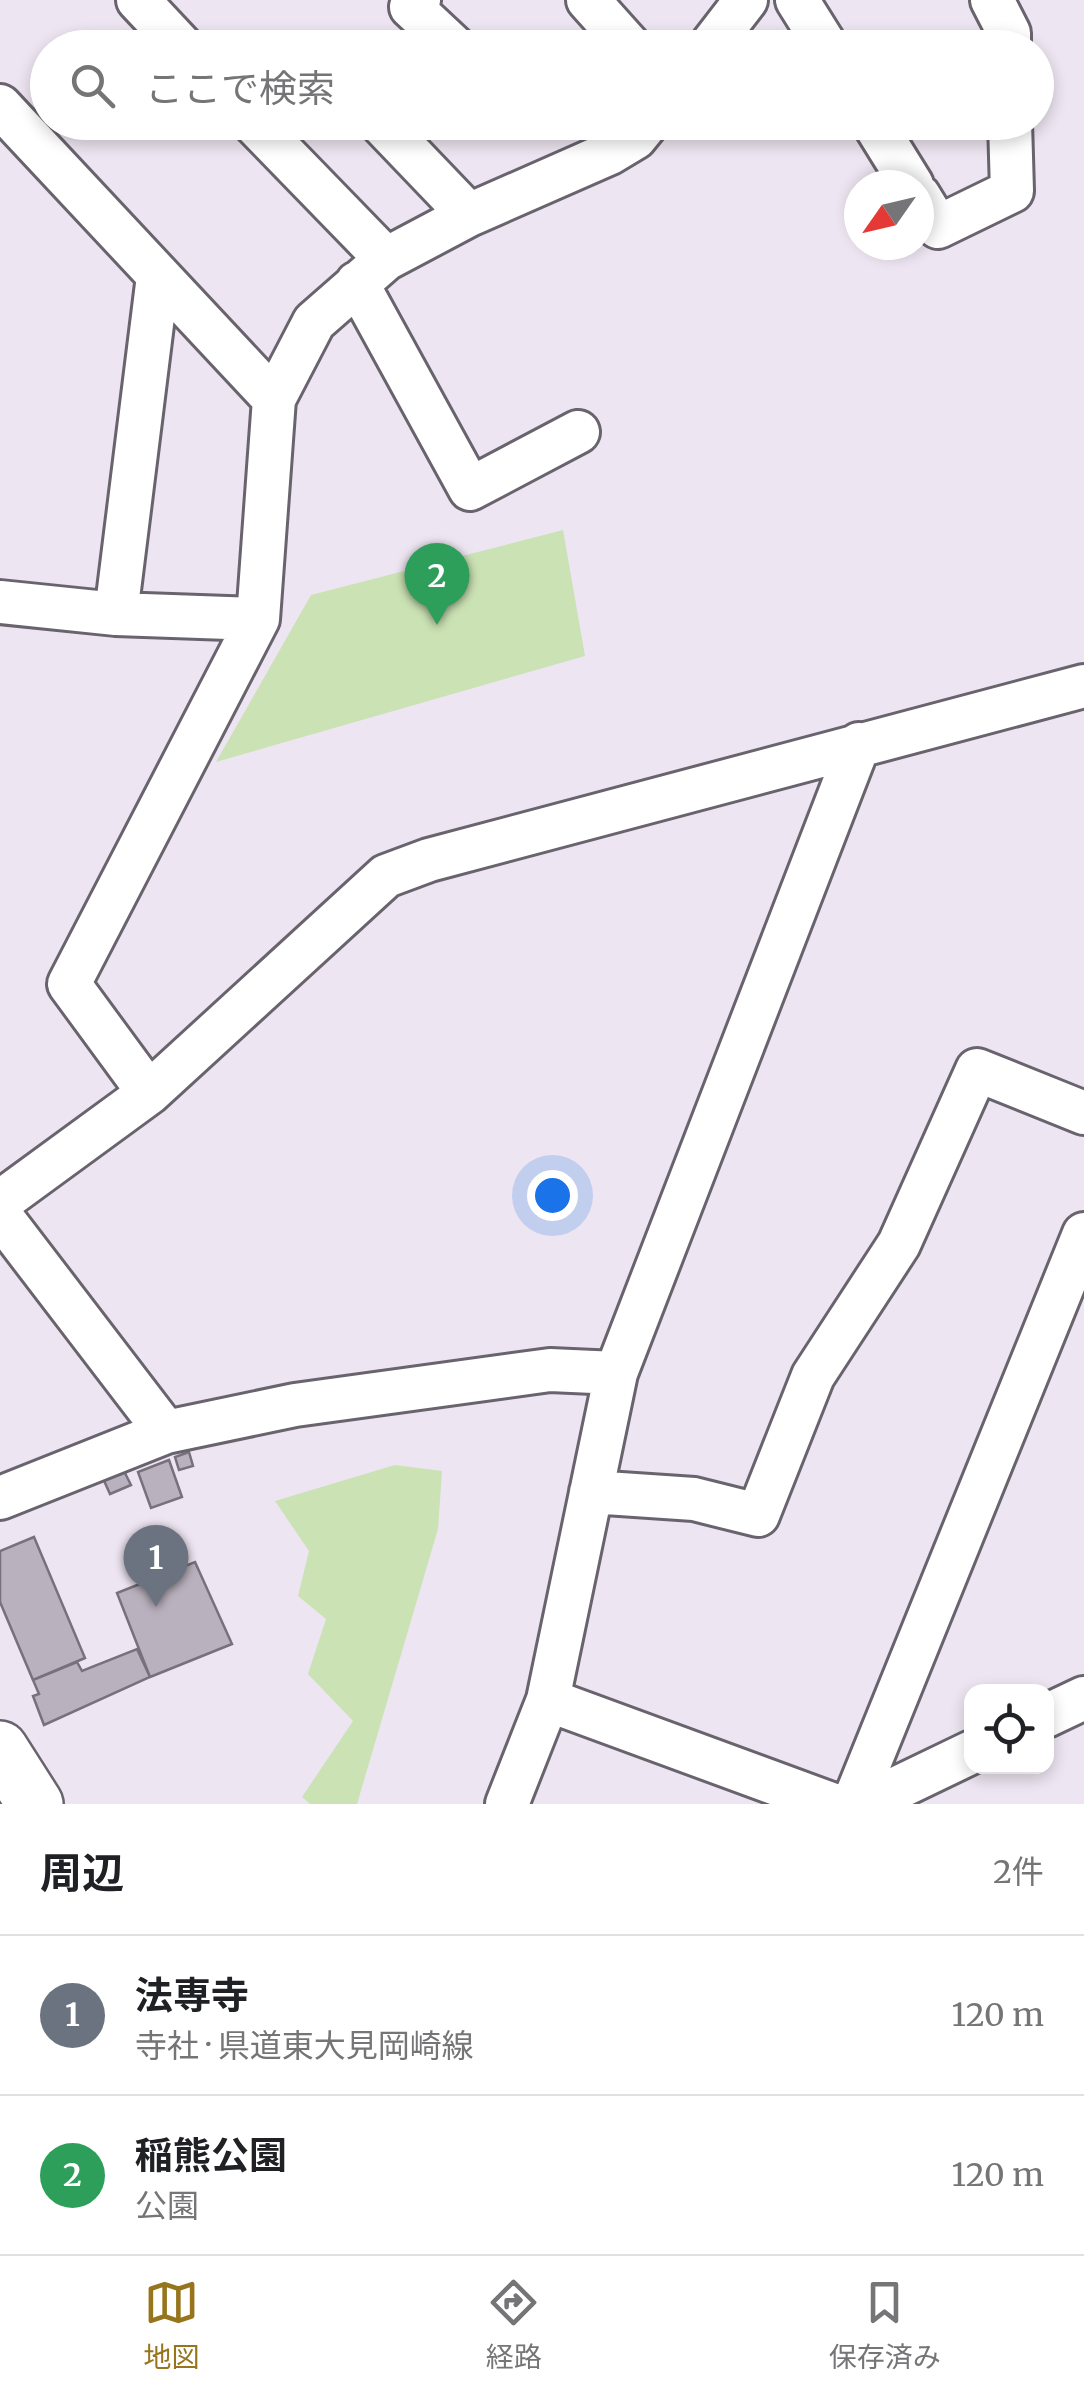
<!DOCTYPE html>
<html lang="ja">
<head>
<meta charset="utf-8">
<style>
  body { margin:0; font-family:Merriweather,"Noto Sans JP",serif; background:#f6f6f6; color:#202124 }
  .controls { position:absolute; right:30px; bottom:30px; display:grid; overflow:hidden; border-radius:20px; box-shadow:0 5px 15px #0003 }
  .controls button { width:90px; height:90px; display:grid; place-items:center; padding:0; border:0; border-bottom:2px solid #e0e0e0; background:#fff; color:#202124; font:50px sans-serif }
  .compass { position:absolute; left:844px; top:170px; width:90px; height:90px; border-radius:50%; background:#fff; box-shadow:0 5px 15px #0003; rotate:236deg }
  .you { position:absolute; left:552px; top:1195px; width:35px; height:35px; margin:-25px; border:8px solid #fff; border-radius:50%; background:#1a73e8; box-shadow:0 0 0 15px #1a73e833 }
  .badge { display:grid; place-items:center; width:65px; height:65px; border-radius:50%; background:#96751d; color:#fff; font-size:32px; font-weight:700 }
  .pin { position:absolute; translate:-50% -82px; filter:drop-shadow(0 2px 5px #0008) }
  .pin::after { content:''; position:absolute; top:52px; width:35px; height:30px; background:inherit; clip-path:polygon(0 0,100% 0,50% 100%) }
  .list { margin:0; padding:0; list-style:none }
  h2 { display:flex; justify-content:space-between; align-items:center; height:130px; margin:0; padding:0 40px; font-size:42px }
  h2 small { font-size:32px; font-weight:400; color:#757577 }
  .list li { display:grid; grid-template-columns:65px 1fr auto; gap:30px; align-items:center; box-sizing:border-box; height:160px; padding:0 40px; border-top:2px solid #e0e0e0 }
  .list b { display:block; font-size:38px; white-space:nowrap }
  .list p { margin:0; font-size:32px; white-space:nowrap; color:#757577 }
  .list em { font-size:32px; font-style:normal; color:#757577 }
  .icon { flex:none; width:55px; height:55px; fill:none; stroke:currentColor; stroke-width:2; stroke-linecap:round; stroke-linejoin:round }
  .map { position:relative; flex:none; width:1084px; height:1804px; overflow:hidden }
  .search { position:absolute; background:#fff; box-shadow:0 5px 15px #0003; left:30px; right:30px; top:30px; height:110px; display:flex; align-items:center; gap:25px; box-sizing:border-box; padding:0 35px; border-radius:55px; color:#757577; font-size:38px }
  .sheet { height:450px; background:#fff }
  nav { display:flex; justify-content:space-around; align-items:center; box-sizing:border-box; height:140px; border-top:2px solid #e0e0e0; background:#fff; font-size:28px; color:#757577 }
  nav a { display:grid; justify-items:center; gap:5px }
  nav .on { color:#96751d }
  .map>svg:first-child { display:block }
  .green { fill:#cbe2b4 }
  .building { fill:#b9b1bd; stroke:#78717c; stroke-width:2.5 }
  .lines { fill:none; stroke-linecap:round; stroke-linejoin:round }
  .minor-casing { stroke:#69636d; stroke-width:48 }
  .major-casing { stroke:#69636d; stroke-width:60 }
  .minor { stroke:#fff; stroke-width:42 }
  .major { stroke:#fff; stroke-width:55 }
</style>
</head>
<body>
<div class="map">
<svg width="1084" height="1804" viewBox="0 0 1084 1804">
  <rect width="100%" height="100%" fill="#ede5f1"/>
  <path class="green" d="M563 530 585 656 216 762 311 595Z
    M395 1465 442 1471 438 1529 357 1804H310L302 1797 353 1721 308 1674 326 1619 298 1596 309 1551 275 1501Z"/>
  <path class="building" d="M189 1452 193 1466 179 1470 175 1457Z
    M169 1460 182 1497 151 1508 138 1472Z
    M121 1465 131 1485 110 1494 101 1474Z
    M34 1537 85 1658 33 1680 0 1602V1551Z
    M195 1562 232 1644 150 1677 117 1593Z
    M137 1649 150 1677 44 1725 33 1696 39 1694 33 1680 77 1662 82 1671Z"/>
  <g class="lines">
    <g class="minor-casing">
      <path id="minor" d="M138 0 183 48
        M419 0 411 7 455 48
        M588 0 631 48
        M797 0 827 48
        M992 0 1009 33V48
        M709 48 746 0
        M0 106 274 399
        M253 122 386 259
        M380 122 469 215
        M873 122 912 185
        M919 196 938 227 1012 191 1010 122
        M357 283 470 489 578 432
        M0 602 116 614 258 619
        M116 614 158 276
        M149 1093 69 984 258 619 274 399 314 322 386 259 469 215 610 153 635 138 648 122
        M0 1202 149 1093 386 876 429 860 1084 686
        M0 1215 166 1432
        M591 1492 694 1499 758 1515 813 1376 899 1244 977 1070 1084 1113
        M0 1498 166 1432 295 1405 550 1370 616 1373
        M548 1700 831 1804
        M1046 1716 1084 1698
        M507 1804 548 1700 616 1373 859 744
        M853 1804 1084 1234
        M864 1804 972 1752"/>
    </g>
    <g class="major-casing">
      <path id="major" d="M0 1749 35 1804"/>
    </g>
    <use href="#minor" class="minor"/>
    <use href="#major" class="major"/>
  </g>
</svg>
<div class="controls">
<button><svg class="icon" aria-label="locate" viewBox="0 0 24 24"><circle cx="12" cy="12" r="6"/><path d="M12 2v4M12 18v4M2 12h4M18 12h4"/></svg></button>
</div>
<svg class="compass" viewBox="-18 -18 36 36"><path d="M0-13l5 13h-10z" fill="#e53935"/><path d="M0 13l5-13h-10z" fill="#757577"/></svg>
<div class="you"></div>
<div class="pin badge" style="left:156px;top:1607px;background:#6b7280">1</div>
<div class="pin badge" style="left:437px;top:625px;background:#2e9e5b">2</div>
<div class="search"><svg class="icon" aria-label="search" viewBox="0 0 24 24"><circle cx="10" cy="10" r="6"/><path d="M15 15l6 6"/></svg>ここで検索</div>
</div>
<section class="sheet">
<h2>周辺<small>2件</small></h2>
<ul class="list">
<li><span class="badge" style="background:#6b7280">1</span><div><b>法専寺</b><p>寺社 · 県道東大見岡崎線</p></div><em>120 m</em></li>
<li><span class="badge" style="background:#2e9e5b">2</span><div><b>稲熊公園</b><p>公園</p></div><em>120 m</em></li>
</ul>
</section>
<nav>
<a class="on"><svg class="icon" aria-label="map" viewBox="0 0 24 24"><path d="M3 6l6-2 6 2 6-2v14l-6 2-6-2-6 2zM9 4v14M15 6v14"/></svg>地図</a>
<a><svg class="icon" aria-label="directions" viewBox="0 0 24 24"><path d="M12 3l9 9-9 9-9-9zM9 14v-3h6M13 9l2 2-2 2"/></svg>経路</a>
<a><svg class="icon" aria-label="saved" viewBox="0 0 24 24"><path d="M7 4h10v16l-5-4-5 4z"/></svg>保存済み</a>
</nav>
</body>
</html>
